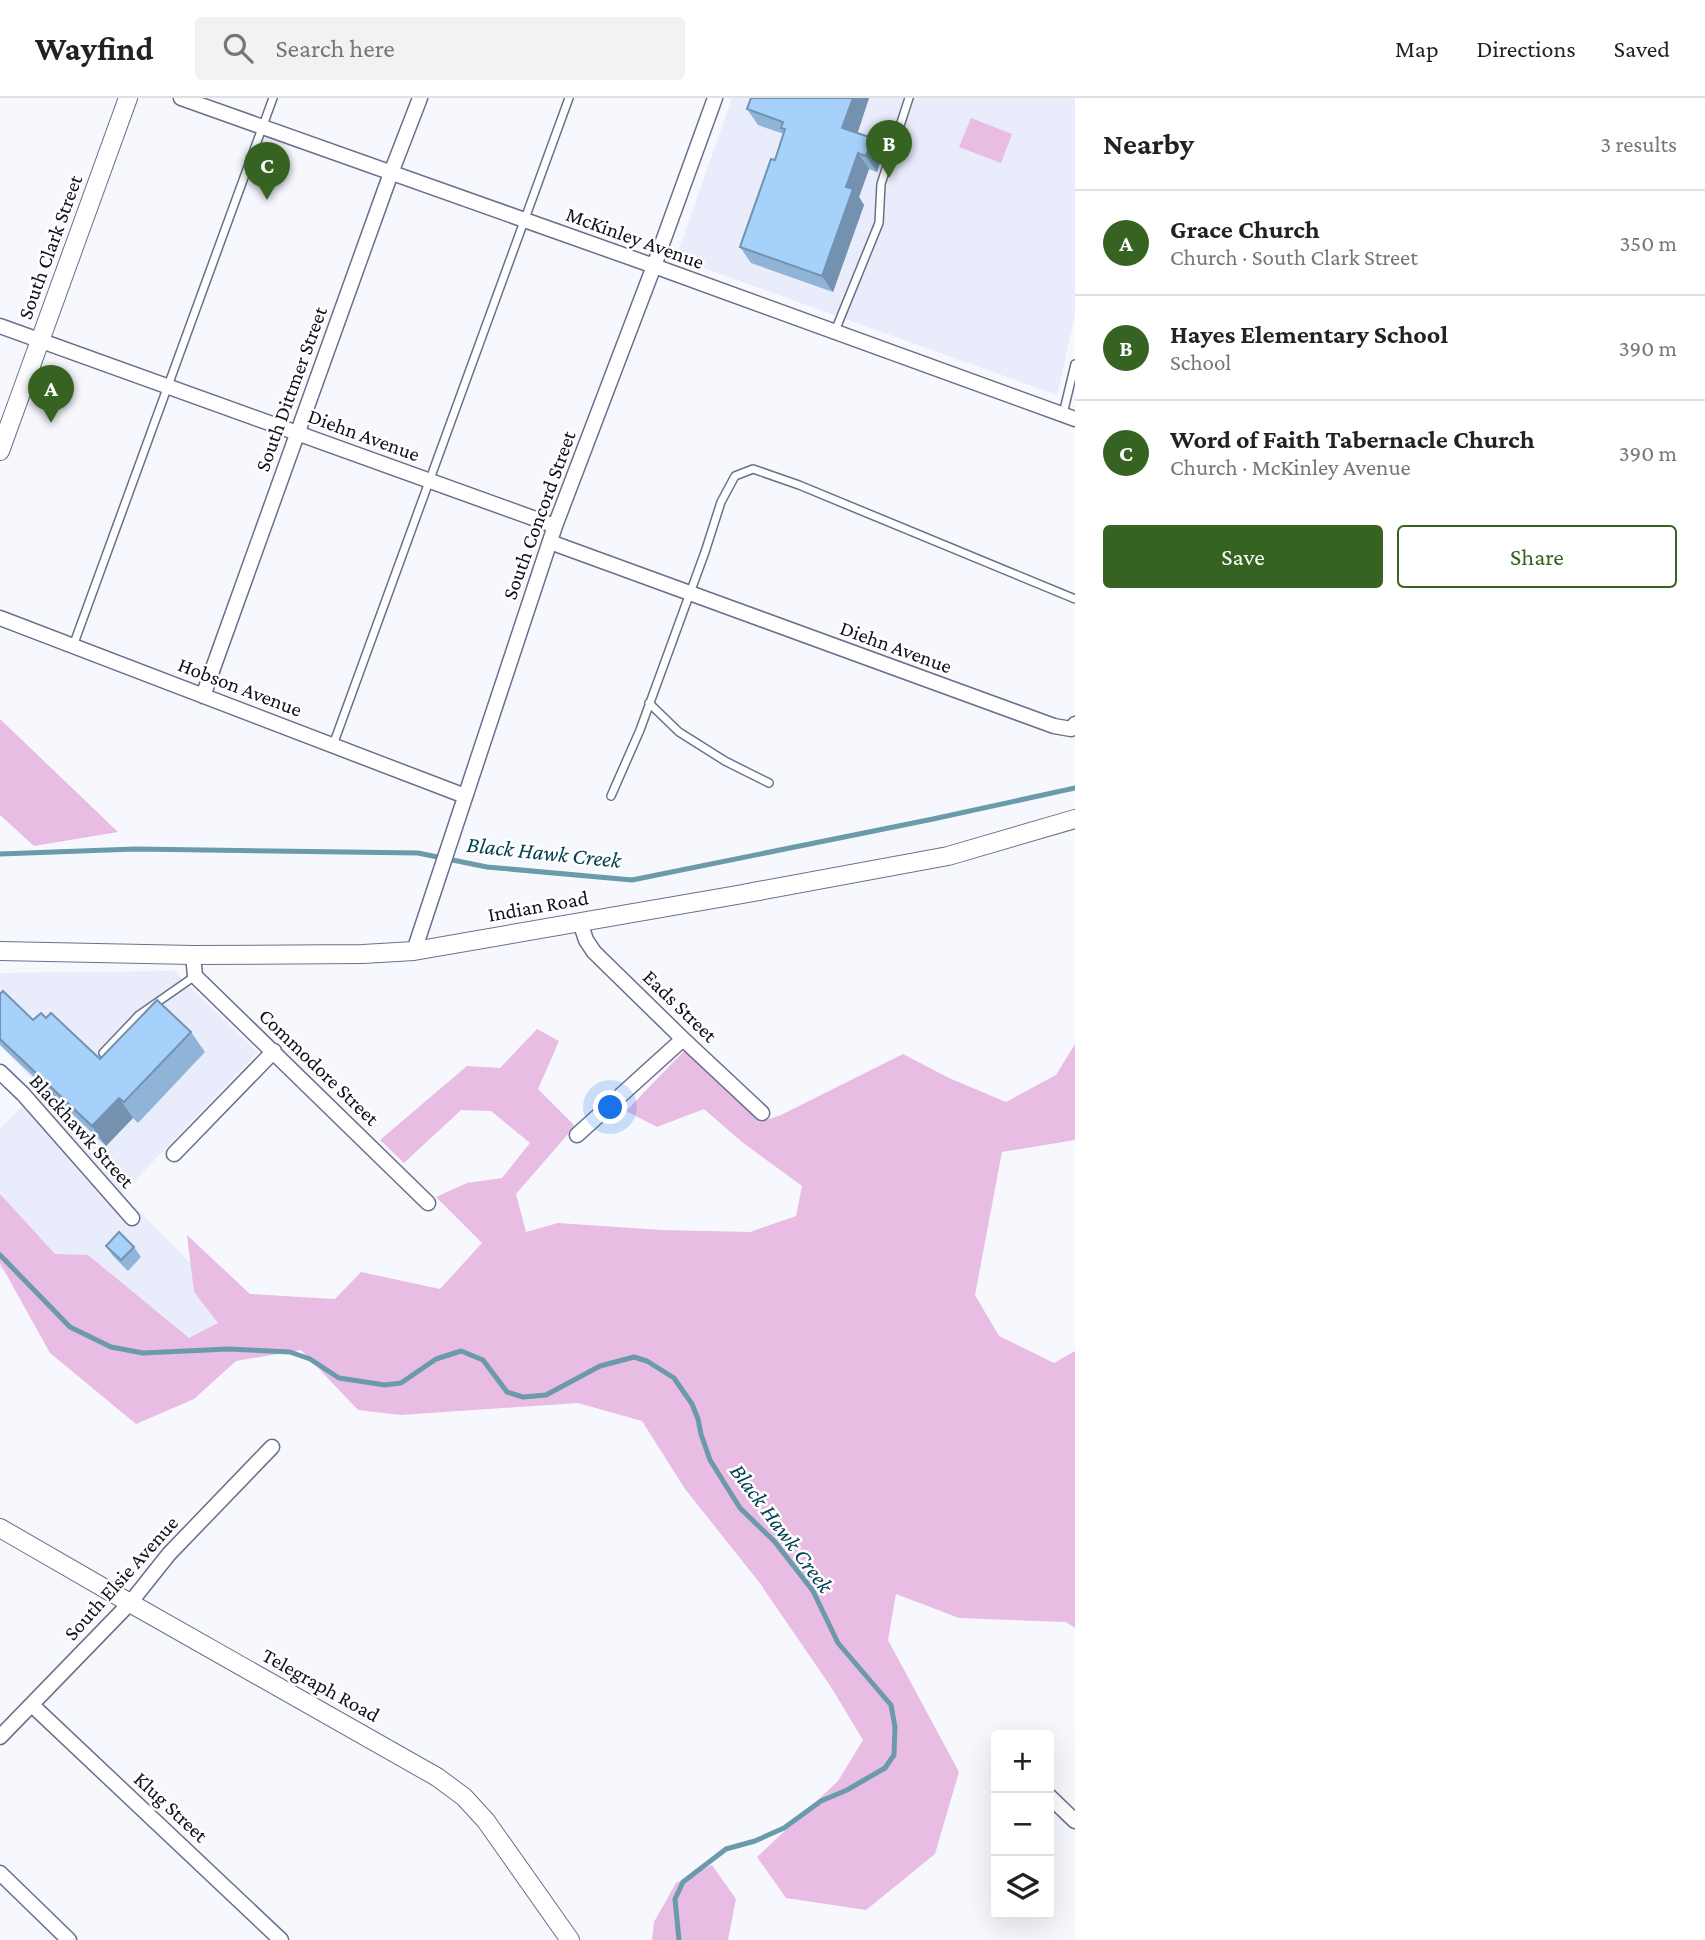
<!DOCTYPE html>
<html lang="en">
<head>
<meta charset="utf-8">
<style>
  body { margin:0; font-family:"Crimson Pro",serif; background:#f2f2f2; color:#222 }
  .controls { position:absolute; right:21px; bottom:21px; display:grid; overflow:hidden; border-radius:7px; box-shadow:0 7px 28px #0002 }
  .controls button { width:63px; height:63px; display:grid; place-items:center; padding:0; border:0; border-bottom:2px solid #e0e0e0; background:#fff; color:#222; font:35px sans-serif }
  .you { position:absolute; left:611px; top:1010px; width:24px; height:24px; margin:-18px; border:5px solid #fff; border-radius:50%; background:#1a73e8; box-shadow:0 0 0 10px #1a73e833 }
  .badge { display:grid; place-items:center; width:46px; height:46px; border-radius:50%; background:#366322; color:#fff; font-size:23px; font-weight:700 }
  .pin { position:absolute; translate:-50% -58px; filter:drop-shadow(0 2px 4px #0008) }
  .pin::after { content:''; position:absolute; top:37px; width:24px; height:21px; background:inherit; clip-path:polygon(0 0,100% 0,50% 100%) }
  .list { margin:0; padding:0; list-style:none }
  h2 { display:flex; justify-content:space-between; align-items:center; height:91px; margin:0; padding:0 28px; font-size:30px }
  h2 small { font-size:23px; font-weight:400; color:#767676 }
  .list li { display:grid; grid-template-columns:46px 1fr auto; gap:21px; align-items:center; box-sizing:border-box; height:105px; padding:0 28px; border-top:2px solid #e0e0e0 }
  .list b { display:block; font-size:26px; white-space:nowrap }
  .list p { margin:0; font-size:23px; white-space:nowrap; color:#767676 }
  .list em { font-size:23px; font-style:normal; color:#767676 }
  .actions { display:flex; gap:14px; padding:21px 28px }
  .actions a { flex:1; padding:16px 0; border:2px solid #366322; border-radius:7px; text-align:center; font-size:24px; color:#366322 }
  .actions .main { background:#366322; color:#fff }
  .icon { flex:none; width:38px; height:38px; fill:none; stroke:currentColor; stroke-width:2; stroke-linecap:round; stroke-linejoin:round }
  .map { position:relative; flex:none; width:1075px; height:1842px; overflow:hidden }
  header { display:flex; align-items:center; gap:42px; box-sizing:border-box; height:98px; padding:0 35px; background:#fff; border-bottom:2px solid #e0e0e0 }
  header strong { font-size:33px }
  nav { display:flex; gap:38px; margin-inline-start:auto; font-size:24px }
  .search { width:490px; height:63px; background:#f2f2f2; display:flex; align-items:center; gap:18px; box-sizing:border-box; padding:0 24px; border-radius:7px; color:#767676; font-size:26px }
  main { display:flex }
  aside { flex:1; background:#fff }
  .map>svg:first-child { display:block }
  .built { fill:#e8ecfb }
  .green { fill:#e8bce3 }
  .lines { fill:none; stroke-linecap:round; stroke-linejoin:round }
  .stream { stroke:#6b9aab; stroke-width:5 }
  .service-casing { stroke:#6a708a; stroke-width:10 }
  .minor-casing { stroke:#6a708a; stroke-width:17 }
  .tertiary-casing { stroke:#6a708a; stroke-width:20 }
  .service { stroke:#fff; stroke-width:7 }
  .minor { stroke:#fff; stroke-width:14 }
  .tertiary { stroke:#fff; stroke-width:18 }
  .wall { fill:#8fb4d7 }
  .shaded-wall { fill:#7492af }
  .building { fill:#a6d1fa; stroke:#7492af; stroke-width:2 }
  .labels { text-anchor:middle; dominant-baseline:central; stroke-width:5; stroke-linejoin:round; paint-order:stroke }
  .street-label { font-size:21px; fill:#0f111b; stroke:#fff }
  .water-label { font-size:23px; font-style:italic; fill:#034150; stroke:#fff }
</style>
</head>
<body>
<header>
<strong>Wayfind</strong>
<div class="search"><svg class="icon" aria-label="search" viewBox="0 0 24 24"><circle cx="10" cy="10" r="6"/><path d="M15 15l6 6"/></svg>Search here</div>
<nav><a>Map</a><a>Directions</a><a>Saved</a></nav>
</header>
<main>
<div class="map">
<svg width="1075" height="1842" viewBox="0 0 1075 1842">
  <rect width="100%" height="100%" fill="#f6f8fe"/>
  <path class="built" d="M732 0H1075V217L1057 297 676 160Z
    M174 873 258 954 122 1096 240 1215 144 1312 0 1170V1031L40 990 0 947V875Z"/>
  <path class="green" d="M971 20 1012 36 1001 65 959 49Z
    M0 621 118 734 34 748 0 717Z
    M537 931 559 943 538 991 575 1028 516 1096 526 1134 558 1125 662 1132 750 1134 796 1118 802 1088 742 1044 704 1011 657 1029 626 1013 685 952 760 1024 781 1017 903 956 949 980 1006 1004 1056 977 1075 946V1042L1002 1054 975 1197 999 1238 1054 1265 1075 1253V1530L1066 1524 959 1520 896 1496 888 1542 959 1674 935 1756 866 1812 786 1800 757 1759 838 1683 863 1642 831 1589 759 1484 685 1391 642 1323 578 1305 401 1317 358 1312 301 1252 236 1263 194 1301 136 1326 50 1255 0 1165V1096L55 1156 88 1157 189 1240 218 1225 194 1194 187 1137 250 1196 335 1201 361 1174 440 1191 482 1145 436 1099 467 1085 502 1080 530 1045 491 1013 461 1012 404 1065 380 1042 467 968 500 970Z
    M712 1767 736 1801 728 1842H652L654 1824 676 1785Z"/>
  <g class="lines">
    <path class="stream" d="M0 756 135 751 418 755 487 769 632 782 933 721 1075 690
      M0 1157 70 1229 111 1249 143 1255 228 1251 290 1254 310 1261 339 1280 385 1287 401 1285 436 1261 461 1253 483 1262 507 1294 523 1299 546 1297 600 1268 634 1259 647 1263 674 1280 692 1306 698 1321 701 1336 710 1362 740 1410 775 1444 813 1493 838 1545 891 1607 895 1629 894 1657 885 1670 847 1692 821 1703 784 1730 755 1743 726 1751 683 1784 675 1801 679 1842"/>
    <g class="service-casing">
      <path id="service" d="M835 233 879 125 881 86 909 0
        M1063 316 1075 266
        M73 548 273 0
        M649 605 679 634 725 663 769 685
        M333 647 569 0
        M611 698 640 632 705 454 721 404 735 378 753 371 799 387 1075 501
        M103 955 139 917 195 878"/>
    </g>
    <g class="minor-casing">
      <path id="minor" d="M181 0 654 168 1075 321
        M0 228 555 428
        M550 444 1054 628 1071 631 1075 626
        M0 520 465 698
        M203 598 391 75 420 0
        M580 824 586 842 594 854 683 941 762 1015
        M414 853 555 428 654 168 715 0
        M193 857 195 878 428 1105
        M0 974 23 996 132 1120
        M577 1037 683 941
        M174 1056 274 953
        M32 1607 281 1842
        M0 1639 130 1505 169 1456 272 1349
        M1049 1698 1075 1723
        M0 1775 69 1842"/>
    </g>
    <g class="tertiary-casing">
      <path id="tertiary" d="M0 353 128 0
        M0 853 193 857 363 856 414 853 737 797 948 758 1075 721
        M0 1430 130 1505 437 1679 464 1699 486 1723 570 1842"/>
    </g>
    <use href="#service" class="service"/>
    <use href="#minor" class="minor"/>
    <use href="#tertiary" class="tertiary"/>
  </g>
  <path class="wall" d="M751 0H869L857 35 883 56 877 74 869 71 859 99 864 107 833 194 751 165 740 149 775 62 784 36 758 27 747 11Z
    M0 895 33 922 100 961 191 934 205 954 138 1025 133 1020 106 1048 0 947Z
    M106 1148 134 1149 141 1159 128 1173 113 1158Z"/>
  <path class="shaded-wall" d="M853 0H869L854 46 842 30Z
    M872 40 883 56 877 74 866 58Z
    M858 55 869 71 859 99 864 107 833 194 822 178 846 89Z
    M119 1000 133 1020 106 1048 92 1028Z"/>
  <path class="building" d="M751 0H853L842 30 872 40 866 58 858 55 846 89 853 91 822 178 740 149 771 61 775 62 785 31 781 30 783 24 747 11Z
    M3 893 33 922 41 915 46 920 51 915 100 961 157 902 191 934 124 1004 119 1000 92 1028 0 941V895H1Z
    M119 1134 134 1149 121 1162 106 1148Z"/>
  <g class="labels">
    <g class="street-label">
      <text transform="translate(635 140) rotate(20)">McKinley Avenue</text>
      <text transform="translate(50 149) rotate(-70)">South Clark Street</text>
      <text transform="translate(291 291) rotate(-70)">South Dittmer Street</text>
      <text transform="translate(364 337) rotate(20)">Diehn Avenue</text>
      <text transform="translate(539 417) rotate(-70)">South Concord Street</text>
      <text transform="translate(896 549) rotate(20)">Diehn Avenue</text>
      <text transform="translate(240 589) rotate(21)">Hobson Avenue</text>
      <text transform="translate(538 808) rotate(-10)">Indian Road</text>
      <text transform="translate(680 908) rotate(44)">Eads Street</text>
      <text transform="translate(319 969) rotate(44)">Commodore Street</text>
      <text transform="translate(82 1033) rotate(48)">Blackhawk Street</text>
      <text transform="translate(121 1480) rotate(-48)">South Elsie Avenue</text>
      <text transform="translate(321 1587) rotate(29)">Telegraph Road</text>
      <text transform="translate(171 1709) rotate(43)">Klug Street</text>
    </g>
    <g class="water-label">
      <text transform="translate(544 754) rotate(6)">Black Hawk Creek</text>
      <text transform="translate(782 1430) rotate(53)">Black Hawk Creek</text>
    </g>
  </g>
</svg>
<div class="controls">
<button>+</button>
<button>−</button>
<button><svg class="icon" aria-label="layers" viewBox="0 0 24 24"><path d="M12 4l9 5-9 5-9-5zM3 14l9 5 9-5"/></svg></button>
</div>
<div class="you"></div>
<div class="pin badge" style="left:51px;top:325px">A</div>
<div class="pin badge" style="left:889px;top:80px">B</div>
<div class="pin badge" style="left:267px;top:102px">C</div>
</div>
<aside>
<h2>Nearby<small>3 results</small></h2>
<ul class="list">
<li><span class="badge">A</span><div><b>Grace Church</b><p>Church · South Clark Street</p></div><em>350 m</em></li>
<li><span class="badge">B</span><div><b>Hayes Elementary School</b><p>School</p></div><em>390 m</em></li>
<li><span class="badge">C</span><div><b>Word of Faith Tabernacle Church</b><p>Church · McKinley Avenue</p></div><em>390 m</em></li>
</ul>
<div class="actions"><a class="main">Save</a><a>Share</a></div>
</aside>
</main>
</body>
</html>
